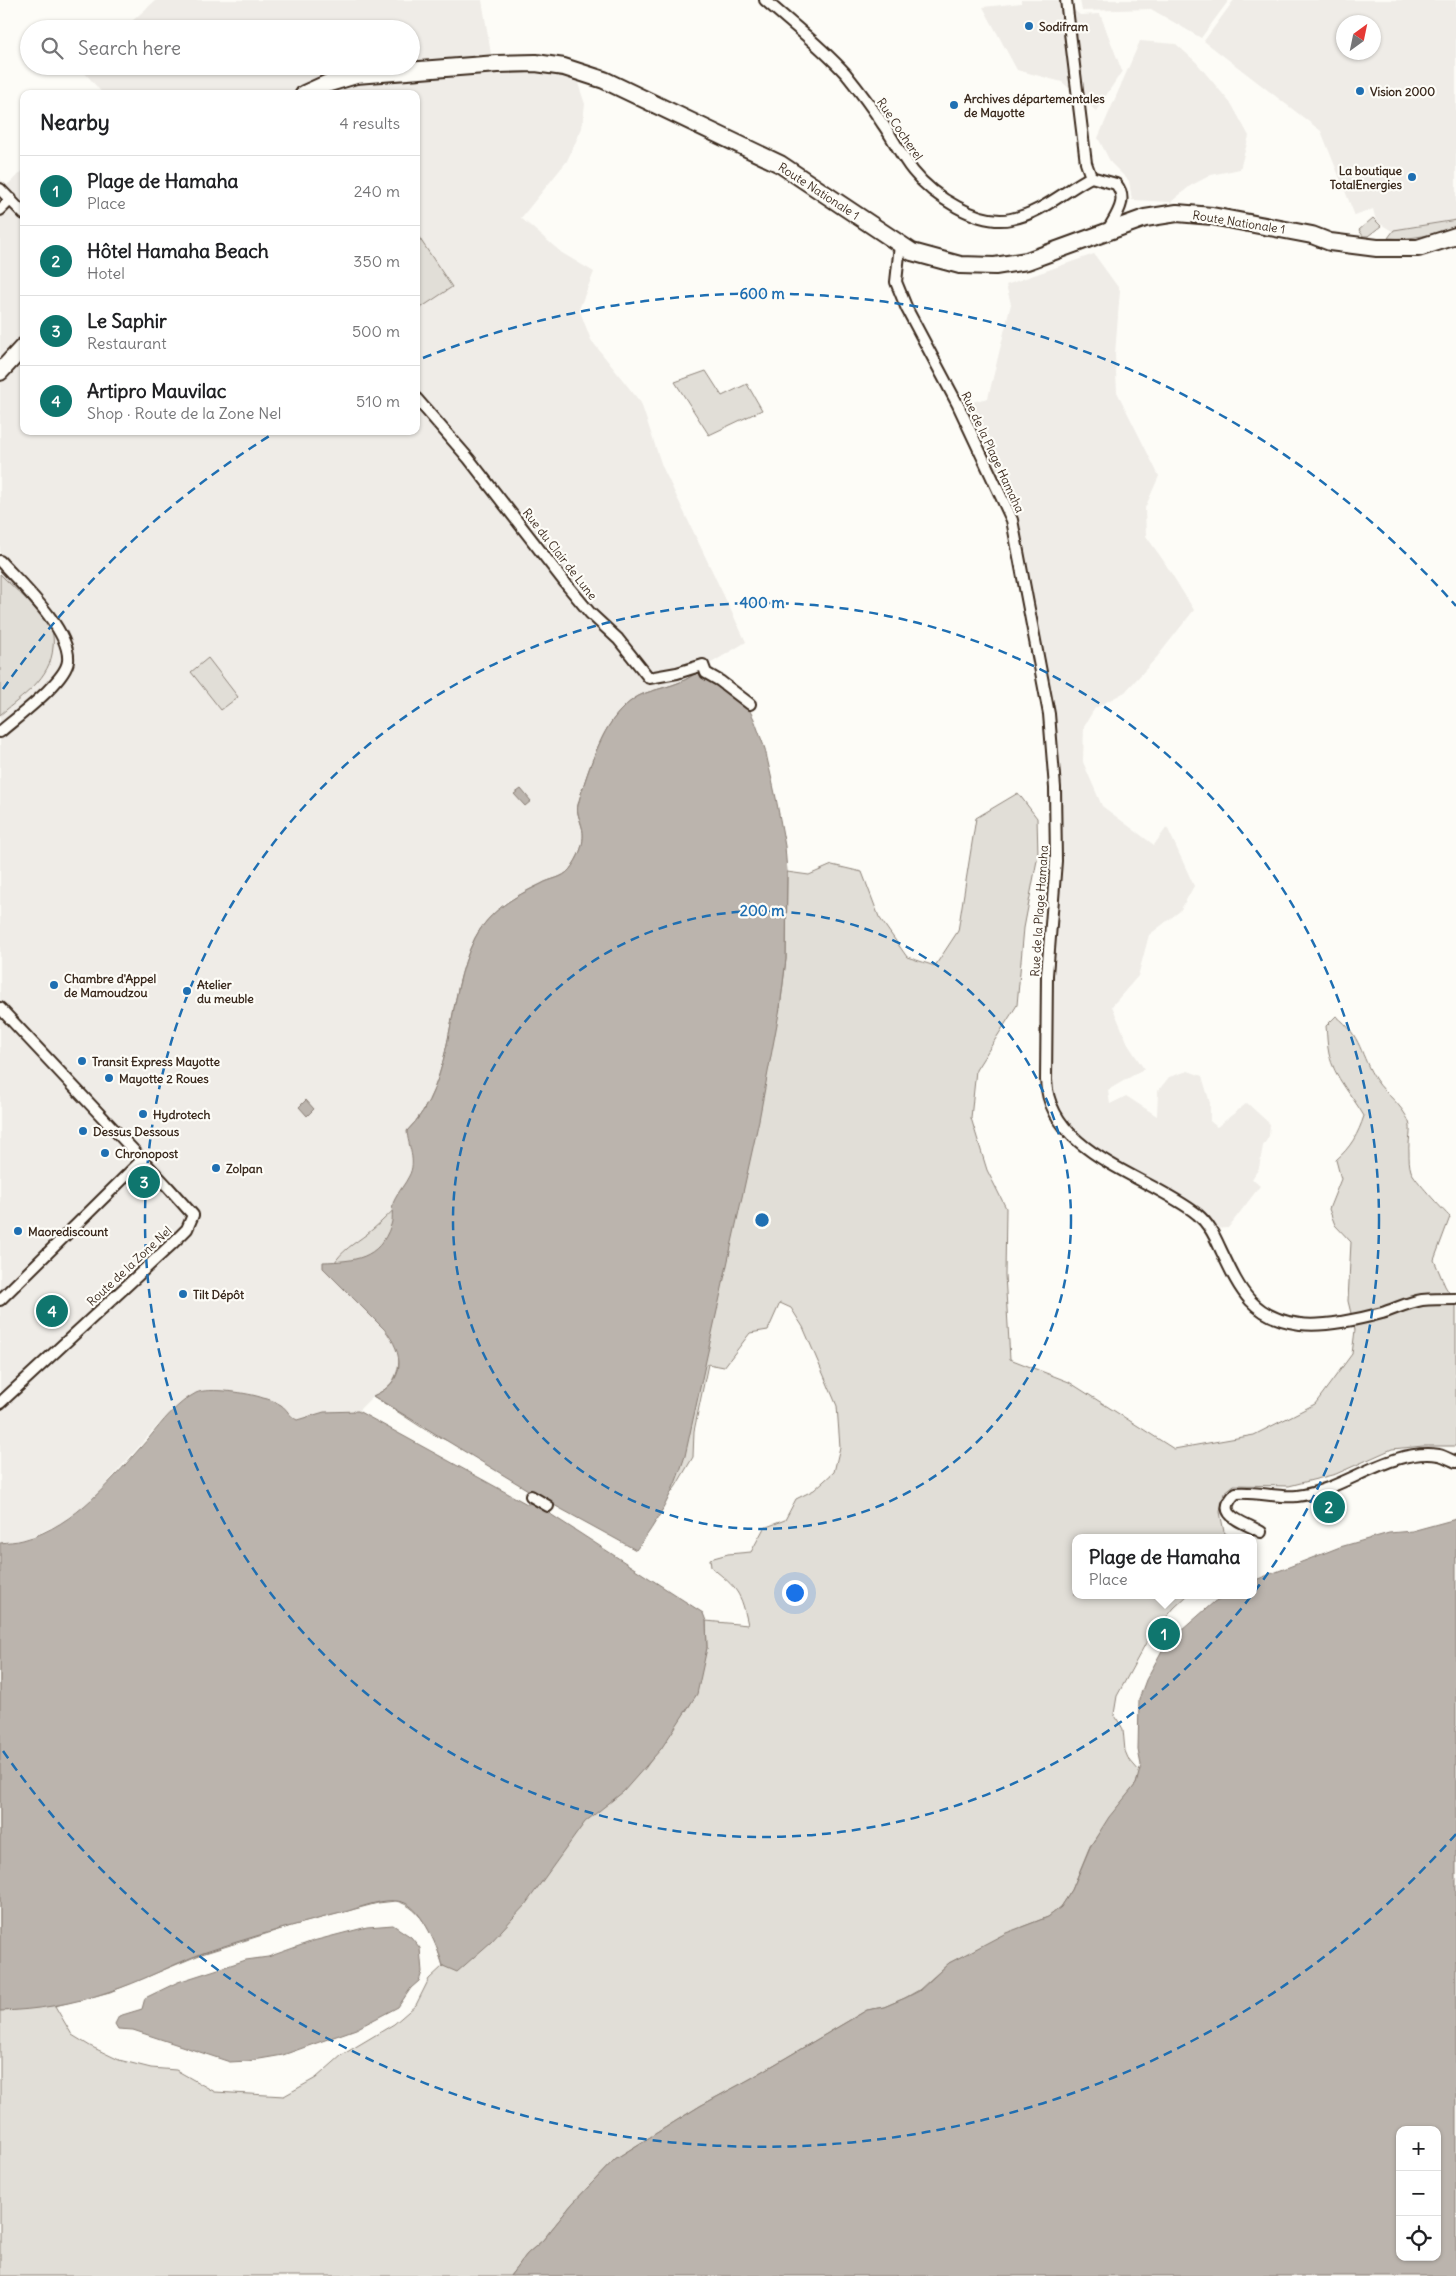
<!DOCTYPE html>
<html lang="en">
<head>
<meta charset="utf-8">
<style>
  body { margin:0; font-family:Delius,sans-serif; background:#f2f2f2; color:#202124 }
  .controls { position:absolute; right:15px; bottom:15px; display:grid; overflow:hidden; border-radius:10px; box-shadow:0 1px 4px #0004 }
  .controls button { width:45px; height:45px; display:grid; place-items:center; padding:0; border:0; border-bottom:1px solid #e0e0e0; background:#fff; color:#202124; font:25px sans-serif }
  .compass { position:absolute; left:1336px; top:15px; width:45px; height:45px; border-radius:50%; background:#fff; box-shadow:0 1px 4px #0004; rotate:33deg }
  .you { position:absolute; left:794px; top:1592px; width:18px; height:18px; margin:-12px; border:4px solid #fff; border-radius:50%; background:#1a73e8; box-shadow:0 0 0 8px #1a73e833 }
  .badge { display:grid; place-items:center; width:32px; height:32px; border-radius:50%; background:#0f766e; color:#fff; font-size:16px; font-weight:700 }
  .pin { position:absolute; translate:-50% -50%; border:2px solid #fff; box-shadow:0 1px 5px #0006 }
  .popup { position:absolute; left:1072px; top:1534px; width:185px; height:65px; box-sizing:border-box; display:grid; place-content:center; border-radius:10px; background:#fff; filter:drop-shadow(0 1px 4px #0005); font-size:16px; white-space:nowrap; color:#757577 }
  .popup b { font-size:19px; color:#202124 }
  .popup::after { content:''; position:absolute; left:50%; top:100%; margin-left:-10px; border:10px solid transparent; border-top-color:#fff }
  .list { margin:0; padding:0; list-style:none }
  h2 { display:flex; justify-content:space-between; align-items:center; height:65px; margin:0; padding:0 20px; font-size:21px }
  h2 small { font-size:16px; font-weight:400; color:#757577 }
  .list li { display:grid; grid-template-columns:32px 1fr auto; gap:15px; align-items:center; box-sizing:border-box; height:70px; padding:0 20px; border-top:1px solid #e0e0e0 }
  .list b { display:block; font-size:19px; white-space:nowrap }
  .list p { margin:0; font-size:16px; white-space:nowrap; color:#757577 }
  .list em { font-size:16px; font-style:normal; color:#757577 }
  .icon { flex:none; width:28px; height:28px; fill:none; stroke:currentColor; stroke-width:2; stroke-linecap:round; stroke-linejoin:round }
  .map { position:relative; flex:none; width:1456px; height:2276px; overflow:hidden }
  .search { position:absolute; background:#fff; box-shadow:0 1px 4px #0004; left:20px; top:20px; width:400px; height:55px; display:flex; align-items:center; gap:12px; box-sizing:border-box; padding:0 18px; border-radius:28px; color:#757577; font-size:19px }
  .panel { position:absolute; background:#fff; box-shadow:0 1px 4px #0004; left:20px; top:90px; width:400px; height:345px; border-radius:10px }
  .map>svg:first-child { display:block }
  .built { fill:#efece7; fill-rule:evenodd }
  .green { fill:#e1ded7; stroke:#8e847a; fill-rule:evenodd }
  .water { fill:#bbb4ad; stroke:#887d74; fill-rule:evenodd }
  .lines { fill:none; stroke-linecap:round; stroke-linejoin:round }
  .minor-casing { stroke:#3b2a1e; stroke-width:14 }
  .primary-casing { stroke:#3b2a1e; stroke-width:20 }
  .minor { stroke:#fdfcf7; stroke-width:10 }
  .primary { stroke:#fdfcf7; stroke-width:16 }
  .ring { fill:none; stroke:#1f6fb2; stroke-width:2.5; stroke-dasharray:9 6 }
  .poi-dot { fill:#1f6fb2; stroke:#fdfcf7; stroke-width:2 }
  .labels { text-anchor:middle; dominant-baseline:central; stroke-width:4.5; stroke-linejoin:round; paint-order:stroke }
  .poi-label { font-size:12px; font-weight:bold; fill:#3b2a1e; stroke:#fdfcf7; text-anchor:start }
  .street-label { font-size:12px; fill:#3b2a1e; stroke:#fdfcf7 }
  .centre { fill:#1f6fb2; stroke:#fdfcf7; stroke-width:2.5 }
  .ring-label { font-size:15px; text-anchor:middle; font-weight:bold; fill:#1f6fb2; stroke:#fdfcf7; stroke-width:4.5; stroke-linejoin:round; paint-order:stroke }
</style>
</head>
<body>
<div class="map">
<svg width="1456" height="2276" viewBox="0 0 1456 2276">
  <rect width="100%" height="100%" fill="#fdfcf7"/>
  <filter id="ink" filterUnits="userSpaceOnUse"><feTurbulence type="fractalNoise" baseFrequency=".02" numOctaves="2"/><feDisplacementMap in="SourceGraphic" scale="10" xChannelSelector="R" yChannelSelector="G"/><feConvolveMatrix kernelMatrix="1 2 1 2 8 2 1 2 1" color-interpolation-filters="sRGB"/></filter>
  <g filter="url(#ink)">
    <path class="built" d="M156 0H482L491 54 502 71H535L576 77 585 104 582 128 567 161 521 218 562 253 594 272 579 309 591 340 641 403 662 466 746 642 698 671 689 679 641 695 627 706 599 743 578 805 583 839 576 860 569 870 557 879 542 883 525 893 510 899 498 908 469 952 436 1085 424 1111 407 1131 413 1162 411 1174 394 1200 392 1212 353 1261 323 1262 393 1340 399 1359V1370L390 1388 373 1396 358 1411 324 1412 297 1420 289 1416 281 1405 253 1395 217 1391 197 1392 179 1405 158 1425 92 1500 59 1524 23 1540 0 1543V179L7 185 24 170V431H416V94H103L79 66H411V29H123Z
      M1021 0H1061L1080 15 1100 14 1122 71 1096 111 1062 82 1017 70 983 7 1021 3Z
      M1080 0H1229L1201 38 1151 9 1082 11Z
      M1234 0H1456V219L1392 231 1376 221 1373 209 1355 216 1321 131 1204 41ZM1374 22V52H1344V22Z
      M1140 41 1176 44 1196 62 1232 105 1249 136 1240 169 1211 175 1190 186 1171 202 1132 200 1129 181 1111 163 1098 138Z
      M1094 254 1120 290 1115 354 1117 392 1159 476 1145 508 1146 536 1163 560 1194 610 1157 657 1125 692 1095 708 1084 726 1083 762 1102 806 1154 845 1167 827 1194 886 1180 911 1149 935 1138 976 1112 1006 1129 1046 1144 1069 1108 1090 1110 1104 1126 1096 1157 1116 1158 1091 1169 1077 1188 1071 1202 1076 1210 1103V1121L1217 1127 1247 1103 1270 1124 1269 1136 1263 1146 1259 1168 1252 1179 1260 1186 1228 1228 1212 1229 1078 1141 1046 1093 1056 860 1049 714 1012 520 958 405 988 398 1011 304 1006 285Z"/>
    <path class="green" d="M1373 218 1381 226 1368 236H1363L1359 230Z
      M1456 220V228C1433 234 1412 240 1388 238L1394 230Z
      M416 233 452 287 416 311Z
      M706 371 722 396 747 384 762 410 709 435 675 382Z
      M0 574C16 590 35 606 49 625 53 631 54 639 53 647 51 679 22 696 0 715Z
      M208 658 238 697 221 710 191 672Z
      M698 671 719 687H727L780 1008 786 959 787 872 809 875 832 865 862 872 879 917 907 957 935 966 958 931 976 818 1018 793 1037 818 1038 855 1024 928 1017 1005 976 1070 971 1118 987 1170 1006 1208 1005 1275 1010 1359 1069 1382 1174 1449 1254 1435 1315 1404 1352 1354 1355 1330 1348 1301 1351 1242 1335 1225 1329 1209 1341 1179 1336 1160C1351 1147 1358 1134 1364 1116 1352 1095 1334 1077 1329 1054 1327 1045 1327 1035 1326 1026L1336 1016C1362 1036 1360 1056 1376 1080 1386 1095 1402 1104 1409 1122 1412 1130 1408 1142 1409 1152 1409 1158 1409 1165 1411 1171 1414 1179 1443 1210 1450 1217L1434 1260 1445 1286 1456 1304V1446H1423L1392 1449 1336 1474 1289 1486 1234 1485 1224 1493 1220 1512 1224 1532 1232 1538H1075V1595H1188L1174 1608 1147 1641 1117 1696 1114 1714 1123 1729 1125 1751 1128 1758 1140 1772 1136 1784 1090 1846 1072 1890 1061 1907 1048 1917 1022 1927 949 1963 919 1990 905 1998 884 2007 867 2010 750 2079 700 2106 615 2159 572 2204 543 2240 527 2254 510 2276H0V1576L644 1770 690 1705 707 1648 706 1621 748 1625C741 1592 738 1589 711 1567L710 1559 728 1554 751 1552 764 1528 785 1520 796 1499 814 1490 834 1472 840 1447 837 1406 803 1327 791 1308 780 1303 768 1330 750 1333 724 1367 708 1364 694 1431 693 1457 676 1486 635 1543 469 1450 432 1434 373 1396C391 1388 398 1378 399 1359L407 1356 333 1265C342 1250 354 1244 367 1234 386 1219 403 1200 420 1182L419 1135 407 1131C456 1083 445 997 475 938 490 910 514 897 541 884 551 878 562 879 570 869 579 857 586 841 582 827 580 819 576 812 578 805 583 784 598 741 610 724 617 713 630 699 643 694 662 687 683 685 698 671ZM396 1901C423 1907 436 1942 443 1966L429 1979 416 2005 394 2024 342 2055 316 2078 284 2096 215 2092 176 2070 151 2068 119 2060 90 2046 72 2035 55 2006 110 1992 202 1954 294 1925 378 1903Z"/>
    <path class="water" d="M698 671 719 687H727L747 705 754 719 765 749 776 798 785 846 787 872 786 959 780 1008 759 1120 685 1456C674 1491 658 1522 636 1550L552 1504H541V1508L703 1613 706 1621 707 1648 697 1694 661 1749 623 1792 585 1822 525 1905 491 1942 457 1972 443 1966C438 1948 423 1911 405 1903 388 1896 362 1907 345 1912 297 1924 250 1937 203 1953 171 1965 141 1982 108 1992 73 2004 37 2010 0 2011V1543C7 1542 16 1542 23 1540 76 1526 114 1477 149 1438 162 1422 177 1403 196 1393 208 1387 250 1393 263 1398 269 1399 276 1402 281 1405 288 1410 289 1416 297 1420L324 1412 358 1411 527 1504 533 1503 536 1498 533 1493 373 1396C406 1382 405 1354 384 1329L323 1268V1262C354 1261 379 1260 391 1225 394 1217 390 1207 395 1199 399 1191 405 1184 409 1176 417 1161 408 1146 407 1131 456 1083 445 997 475 938 490 910 514 897 541 884 551 878 562 879 570 869 579 857 586 841 582 827 580 819 576 812 578 805 583 784 598 741 610 724 617 713 630 699 643 694 662 687 683 685 698 671Z
      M521 789 531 801 525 806 514 794Z
      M306 1100 314 1109 307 1116 299 1107Z
      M1456 1519V2276H510L527 2254 543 2240 572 2204 615 2159 700 2106 750 2079 867 2010 884 2007 905 1998 919 1991 949 1963 1006 1933 1048 1917 1061 1907 1072 1890 1090 1847 1109 1817 1136 1784 1141 1765 1138 1750 1139 1699 1146 1680 1165 1645 1214 1602 1226 1595H1253V1581L1340 1547 1389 1533 1412 1531ZM1400 2130H1437V2257H1400Z
      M393 1925 411 1937 420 1948 422 1972 419 1981 411 1988 398 2007 356 2029 283 2055 248 2061 230 2062 133 2030 118 2029 115 2024 119 2016 142 2009 145 1998 178 1982 246 1960 268 1957 313 1941 367 1927Z"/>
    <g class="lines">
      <g class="minor-casing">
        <path id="minor" d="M765 0C792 24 822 47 846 74 858 89 871 106 882 123 893 138 901 156 913 171 933 196 978 226 1011 219 1042 213 1064 191 1091 177
          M1066 0 1086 163 1091 177 1116 184C1129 200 1116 215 1108 230
          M0 189 24 214
          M0 210 11 199
          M900 245 896 282 907 309 958 405 1012 520 1049 714 1055 788 1056 861 1047 975 1046 1080C1049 1154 1148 1175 1197 1214 1209 1224 1214 1235 1220 1248 1239 1288 1251 1318 1300 1324 1323 1327 1360 1319 1382 1313 1395 1309 1409 1302 1422 1300 1433 1299 1445 1299 1456 1299
          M416 398 469 459 566 584 590 613 618 639 649 678 677 673 703 665 706 673 720 681 750 704
          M0 561C20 583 71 630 68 661 66 681 16 718 0 732
          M0 1008 167 1186 193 1215 187 1229 173 1243 0 1403
          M0 1300 142 1160
          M531 1496 548 1506
          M1261 1532C1245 1522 1212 1516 1236 1493 1256 1491 1277 1498 1297 1496 1344 1491 1390 1447 1439 1455 1444 1456 1451 1460 1456 1462"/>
      </g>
      <g class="primary-casing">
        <path id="primary" d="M304 94 326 84 356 75 497 64 536 63 564 67 604 80 780 164 912 252 960 265 995 266 1027 261 1145 218 1177 213 1212 216 1312 235 1330 242 1377 248H1418L1456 236
          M0 372 24 346"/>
      </g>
      <use href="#minor" class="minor"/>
      <use href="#primary" class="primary"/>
    </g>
  </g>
  <g class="ring">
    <circle cx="762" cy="1220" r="309"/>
    <circle cx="762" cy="1220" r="617"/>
    <path d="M1456 1834A926 926 0 0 1 3 1751M3 689A926 926 0 0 1 271 435M423 358A926 926 0 0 1 1456 606"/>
  </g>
  <g class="poi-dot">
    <circle cx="1029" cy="26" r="5"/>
    <circle cx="1360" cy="91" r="5"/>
    <circle cx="954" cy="105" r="5"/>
    <circle cx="1412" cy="177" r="5"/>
    <circle cx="54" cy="985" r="5"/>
    <circle cx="187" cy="991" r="5"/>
    <circle cx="82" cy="1061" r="5"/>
    <circle cx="109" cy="1078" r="5"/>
    <circle cx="143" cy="1114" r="5"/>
    <circle cx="83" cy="1131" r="5"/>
    <circle cx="105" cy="1153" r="5"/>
    <circle cx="216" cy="1168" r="5"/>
    <circle cx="18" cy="1231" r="5"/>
    <circle cx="183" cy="1294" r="5"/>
  </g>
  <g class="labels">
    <g class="poi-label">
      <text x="1039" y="26">Sodifram</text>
      <text x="1370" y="91">Vision 2000</text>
      <text x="964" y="98">Archives départementales<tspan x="964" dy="14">de Mayotte</tspan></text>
      <text x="1402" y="170" text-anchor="end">La boutique<tspan x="1402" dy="14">TotalEnergies</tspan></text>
      <text x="64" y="978">Chambre d'Appel<tspan x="64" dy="14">de Mamoudzou</tspan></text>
      <text x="197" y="984">Atelier<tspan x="197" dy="14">du meuble</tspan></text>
      <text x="92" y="1061">Transit Express Mayotte</text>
      <text x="119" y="1078">Mayotte 2 Roues</text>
      <text x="153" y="1114">Hydrotech</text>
      <text x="93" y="1131">Dessus Dessous</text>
      <text x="115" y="1153">Chronopost</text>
      <text x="226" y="1168">Zolpan</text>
      <text x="28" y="1231">Maorediscount</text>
      <text x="193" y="1294">Tilt Dépôt</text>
    </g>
    <g class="street-label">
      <text transform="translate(900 129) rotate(56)">Rue Cocherel</text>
      <text transform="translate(819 191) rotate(33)">Route Nationale 1</text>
      <text transform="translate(1239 222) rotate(9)">Route Nationale 1</text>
      <text transform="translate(993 452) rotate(65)">Rue de la Plage Hamaha</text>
      <text transform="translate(560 554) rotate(52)">Rue du Clair de Lune</text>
      <text transform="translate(1039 911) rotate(-86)">Rue de la Plage Hamaha</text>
      <text transform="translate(129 1266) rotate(-43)">Route de la Zone Nel</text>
    </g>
  </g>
  <circle cx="762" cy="1220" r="8" class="centre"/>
  <g class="ring-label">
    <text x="762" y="299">600 m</text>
    <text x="762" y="608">400 m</text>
    <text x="762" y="916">200 m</text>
  </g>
</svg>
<div class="controls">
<button>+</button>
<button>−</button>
<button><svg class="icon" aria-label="locate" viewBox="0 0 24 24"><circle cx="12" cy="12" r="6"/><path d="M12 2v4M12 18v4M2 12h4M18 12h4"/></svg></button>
</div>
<svg class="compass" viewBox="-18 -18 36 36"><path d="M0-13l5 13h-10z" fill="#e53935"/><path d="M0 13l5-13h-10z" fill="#757577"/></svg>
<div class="you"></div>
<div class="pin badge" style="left:1164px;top:1634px">1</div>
<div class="popup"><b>Plage de Hamaha</b>Place</div>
<div class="pin badge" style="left:1329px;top:1507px">2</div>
<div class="pin badge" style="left:144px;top:1182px">3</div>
<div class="pin badge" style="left:52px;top:1311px">4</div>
<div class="search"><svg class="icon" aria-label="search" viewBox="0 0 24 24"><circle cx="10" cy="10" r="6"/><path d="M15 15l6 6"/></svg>Search here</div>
<section class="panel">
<h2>Nearby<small>4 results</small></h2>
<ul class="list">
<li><span class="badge">1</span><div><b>Plage de Hamaha</b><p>Place</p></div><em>240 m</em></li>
<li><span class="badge">2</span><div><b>Hôtel Hamaha Beach</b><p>Hotel</p></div><em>350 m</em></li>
<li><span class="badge">3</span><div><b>Le Saphir</b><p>Restaurant</p></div><em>500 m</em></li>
<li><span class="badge">4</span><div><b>Artipro Mauvilac</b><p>Shop · Route de la Zone Nel</p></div><em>510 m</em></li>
</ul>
</section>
</div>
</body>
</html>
